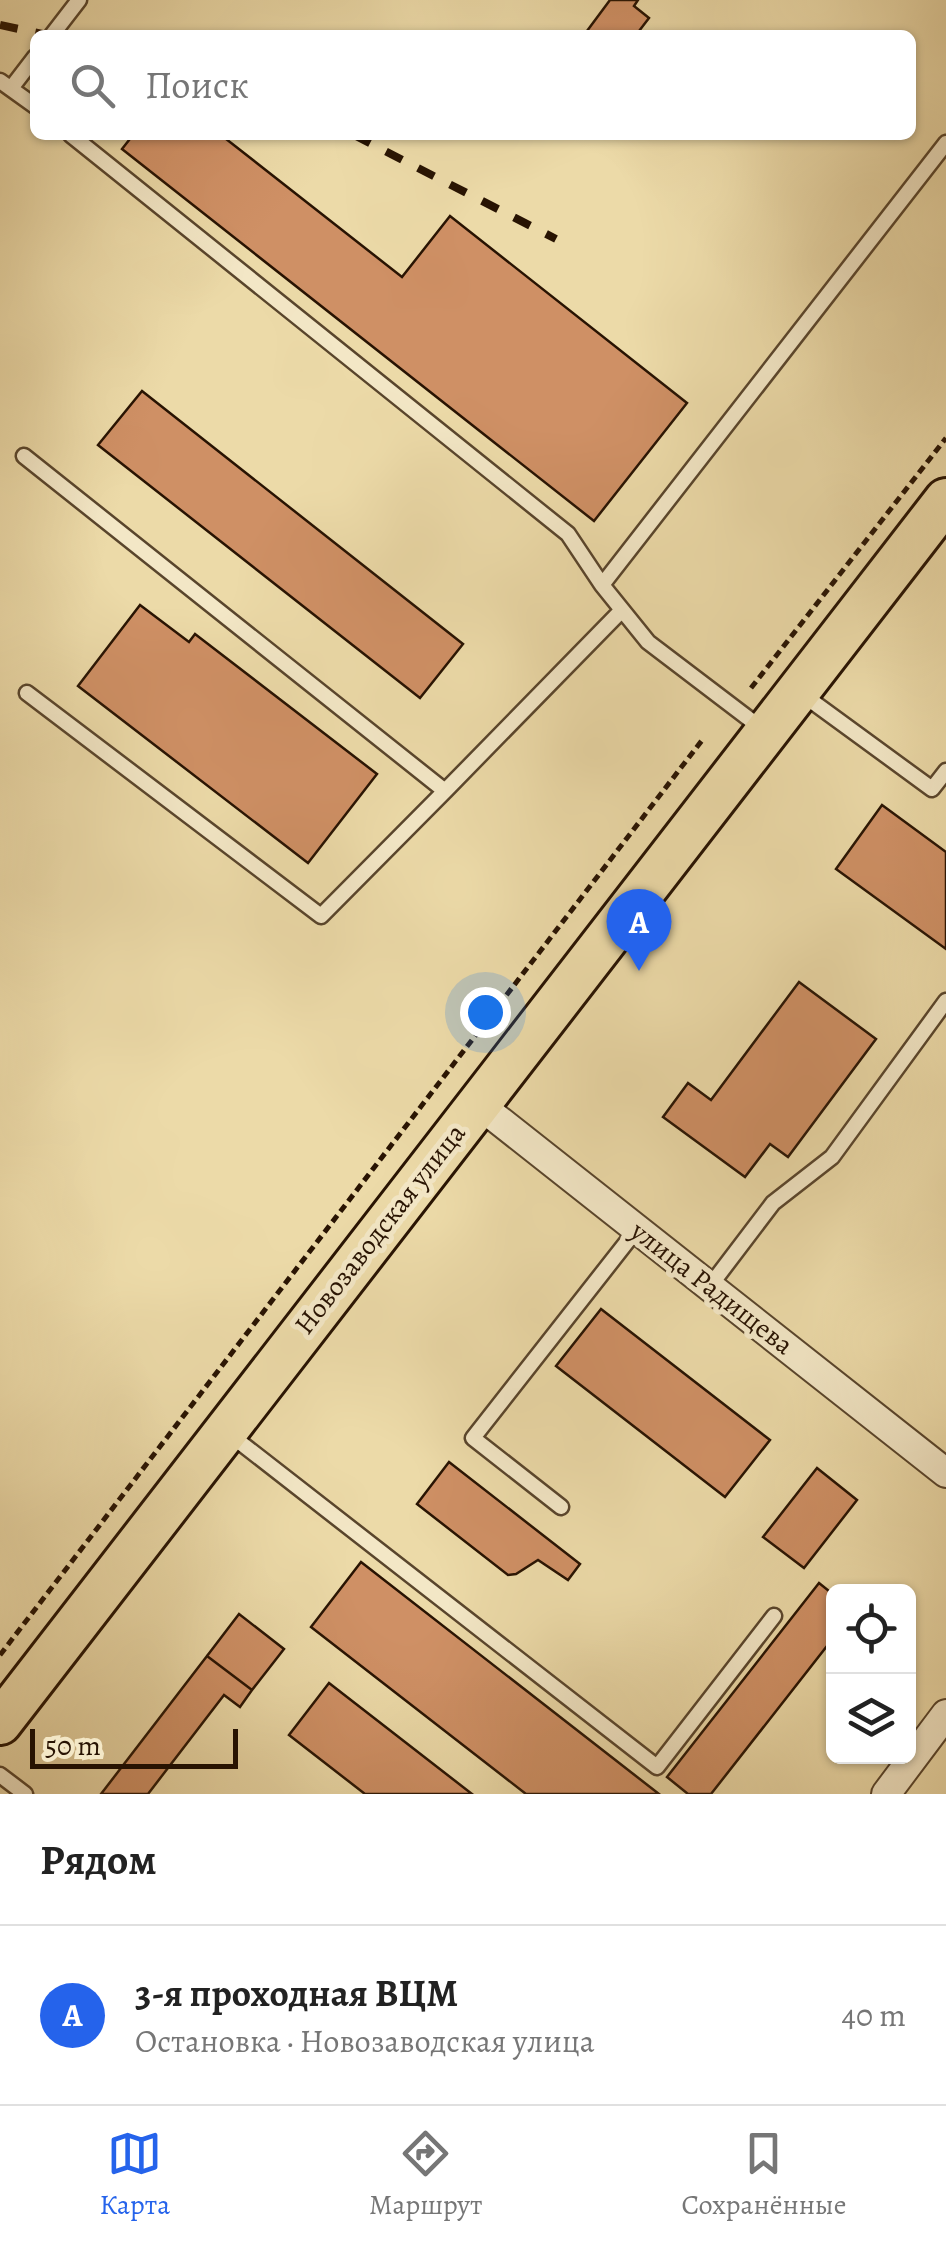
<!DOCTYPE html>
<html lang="ru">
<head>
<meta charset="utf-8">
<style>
  body { margin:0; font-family:Alegreya,serif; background:#f2f2f2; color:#222 }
  .controls { position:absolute; right:30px; bottom:30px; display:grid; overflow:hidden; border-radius:15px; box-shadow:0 2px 8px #0004 }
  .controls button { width:90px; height:90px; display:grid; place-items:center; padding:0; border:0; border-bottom:2px solid #e0e0e0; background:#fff; color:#222; font:50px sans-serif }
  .scale { position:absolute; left:30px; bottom:25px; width:208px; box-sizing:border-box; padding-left:10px; border:5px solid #281302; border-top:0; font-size:28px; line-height:35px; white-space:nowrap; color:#281302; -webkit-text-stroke:8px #f3e7c6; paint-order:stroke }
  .you { position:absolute; left:485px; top:1012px; width:35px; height:35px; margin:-25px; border:8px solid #fff; border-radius:50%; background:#1a73e8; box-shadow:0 0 0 15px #1a73e833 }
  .badge { display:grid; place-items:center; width:65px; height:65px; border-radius:50%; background:#2563eb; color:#fff; font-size:32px; font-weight:700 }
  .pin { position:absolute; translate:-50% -82px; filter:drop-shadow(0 2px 5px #0008) }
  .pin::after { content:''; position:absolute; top:52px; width:35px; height:30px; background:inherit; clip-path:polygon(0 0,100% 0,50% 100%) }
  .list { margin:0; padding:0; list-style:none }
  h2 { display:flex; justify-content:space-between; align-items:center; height:130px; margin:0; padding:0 40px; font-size:42px }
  h2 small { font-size:32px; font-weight:400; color:#767676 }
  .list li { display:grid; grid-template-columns:65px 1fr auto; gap:30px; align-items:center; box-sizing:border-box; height:180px; padding:0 40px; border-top:2px solid #e0e0e0 }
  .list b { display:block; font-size:38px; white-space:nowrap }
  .list p { margin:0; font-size:32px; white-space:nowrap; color:#767676 }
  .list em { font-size:32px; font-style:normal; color:#767676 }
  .icon { flex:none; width:55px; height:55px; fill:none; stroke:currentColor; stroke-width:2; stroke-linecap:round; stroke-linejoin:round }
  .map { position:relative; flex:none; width:946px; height:1794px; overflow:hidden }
  .search { position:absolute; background:#fff; box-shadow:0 2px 8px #0004; left:30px; right:30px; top:30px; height:110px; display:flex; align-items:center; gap:25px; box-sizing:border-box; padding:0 35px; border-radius:15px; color:#767676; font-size:38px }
  .sheet { height:310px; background:#fff }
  nav { display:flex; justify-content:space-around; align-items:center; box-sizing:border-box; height:140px; border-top:2px solid #e0e0e0; background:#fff; font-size:28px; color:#767676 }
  nav a { display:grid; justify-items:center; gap:5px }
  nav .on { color:#2563eb }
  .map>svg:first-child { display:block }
  .building { fill:#cf9065; stroke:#281302; stroke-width:2.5 }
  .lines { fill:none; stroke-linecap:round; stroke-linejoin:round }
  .lane-casing { stroke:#59452c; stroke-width:19 }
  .street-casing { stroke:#59452c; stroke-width:32 }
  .primary-casing { stroke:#281302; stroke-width:48 }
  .path { stroke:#281302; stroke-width:5; stroke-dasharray:8 5; stroke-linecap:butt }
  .lane { stroke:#f3e7c6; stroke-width:14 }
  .street { stroke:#f3e7c6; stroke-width:28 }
  .primary { stroke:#ecdaa8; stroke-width:42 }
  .rail { stroke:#281302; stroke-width:8; stroke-dasharray:18 18; stroke-linecap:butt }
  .labels { text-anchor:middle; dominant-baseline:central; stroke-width:10; stroke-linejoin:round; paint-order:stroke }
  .street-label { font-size:28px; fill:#281302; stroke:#f3e7c6 }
</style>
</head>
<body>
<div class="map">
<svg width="946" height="1794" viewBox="0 0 946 1794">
  <rect width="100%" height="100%" fill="#ecdaa8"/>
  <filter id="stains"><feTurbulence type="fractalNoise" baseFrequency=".002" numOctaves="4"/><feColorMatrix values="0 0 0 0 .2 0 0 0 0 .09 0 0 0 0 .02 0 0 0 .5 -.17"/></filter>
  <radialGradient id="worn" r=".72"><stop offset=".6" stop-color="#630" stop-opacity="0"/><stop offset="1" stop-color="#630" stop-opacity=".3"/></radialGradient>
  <path class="building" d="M610 0H638L634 6 649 18 636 35H584Z
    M133 135H221L402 277 450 216 687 403 594 521 122 149Z
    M142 391 463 644 420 698 98 445Z
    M140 605 189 642 195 634 377 774 308 863 78 686Z
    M882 805 946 852V949L836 869Z
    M799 982 876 1039 788 1157 770 1144 745 1177 663 1117 688 1083 711 1100Z
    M601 1309 770 1440 725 1497 556 1366Z
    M449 1462 580 1564 568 1580 538 1560 516 1574 508 1575 417 1504Z
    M817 1468 857 1500 804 1568 763 1537Z
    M361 1562 659 1794H526L311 1627Z
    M819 1583 834 1595V1637L711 1794H688L667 1777Z
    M239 1614 284 1649 252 1690 207 1656Z
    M207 1656 252 1690 240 1707 224 1695 148 1794H101Z
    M329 1683 472 1794H365L289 1735Z"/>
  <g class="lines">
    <g class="lane-casing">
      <path id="lane" d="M52 35 79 0
        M0 81 35 106
        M12 87 35 57
        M71 135 568 534 602 585 648 642 761 728
        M24 456 445 791 622 610
        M602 585 946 143
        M27 693 321 916 445 791
        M802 694 932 789 946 771
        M710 1286 773 1203 832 1157 946 1001
        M228 1433 657 1767 774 1616
        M561 1507 473 1438 637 1229
        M0 1775 25 1794"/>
    </g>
    <g class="street-casing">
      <path id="street" d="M477 1103 946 1473
        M886 1794 946 1714"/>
    </g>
    <g class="primary-casing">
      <path id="primary" d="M0 1723 946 500"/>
    </g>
    <path class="path" d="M751 688 946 438
      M0 1655 703 739"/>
    <use href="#lane" class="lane"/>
    <use href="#street" class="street"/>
    <use href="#primary" class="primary"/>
    <path class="rail" d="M0 25 47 35
      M354 135 556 239"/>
  </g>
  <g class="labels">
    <g class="street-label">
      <text transform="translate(380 1229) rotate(-52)">Новозаводская улица</text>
      <text transform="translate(712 1288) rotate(38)">улица Радищева</text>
    </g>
  </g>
  <rect width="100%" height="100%" filter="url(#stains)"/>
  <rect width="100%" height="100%" fill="url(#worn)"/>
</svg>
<div class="controls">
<button><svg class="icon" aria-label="locate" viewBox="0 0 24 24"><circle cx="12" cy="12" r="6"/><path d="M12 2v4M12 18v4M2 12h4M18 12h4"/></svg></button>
<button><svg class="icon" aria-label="layers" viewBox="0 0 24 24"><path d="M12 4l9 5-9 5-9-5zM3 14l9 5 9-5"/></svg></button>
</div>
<div class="scale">50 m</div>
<div class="you"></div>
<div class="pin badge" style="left:639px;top:971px">A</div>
<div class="search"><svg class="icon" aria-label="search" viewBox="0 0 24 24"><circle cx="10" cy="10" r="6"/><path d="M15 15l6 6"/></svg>Поиск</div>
</div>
<section class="sheet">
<h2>Рядом<small></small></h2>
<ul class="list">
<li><span class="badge">A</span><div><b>3-я проходная ВЦМ</b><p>Остановка · Новозаводская улица</p></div><em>40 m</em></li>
</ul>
</section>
<nav>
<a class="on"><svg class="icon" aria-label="map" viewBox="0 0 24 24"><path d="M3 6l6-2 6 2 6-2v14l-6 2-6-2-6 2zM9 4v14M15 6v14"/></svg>Карта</a>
<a><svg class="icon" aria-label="directions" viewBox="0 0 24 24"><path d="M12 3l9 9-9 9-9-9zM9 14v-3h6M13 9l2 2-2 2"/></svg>Маршрут</a>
<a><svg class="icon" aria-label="saved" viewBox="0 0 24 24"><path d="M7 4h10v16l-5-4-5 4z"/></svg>Сохранённые</a>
</nav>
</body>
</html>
